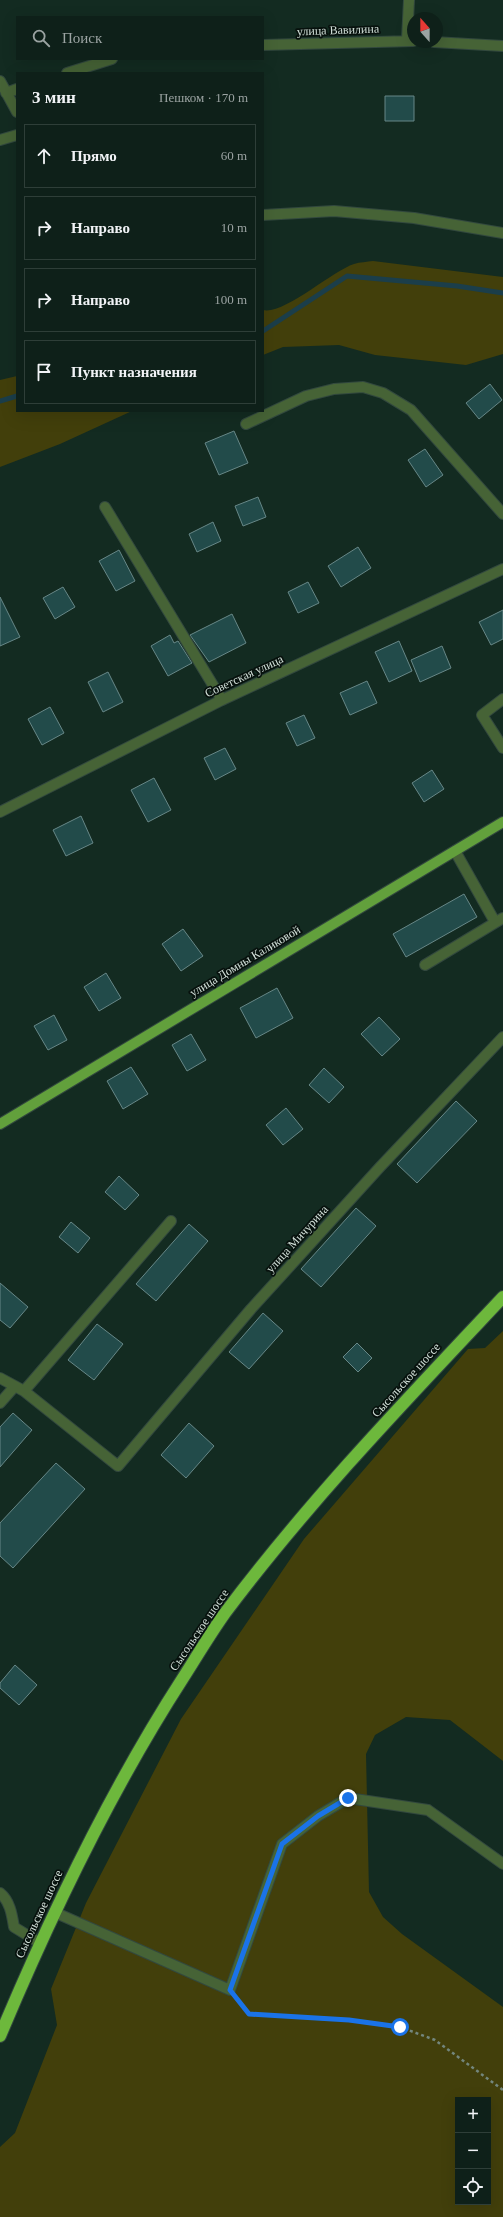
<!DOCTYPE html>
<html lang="ru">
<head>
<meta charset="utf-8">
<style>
  body { margin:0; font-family:Georgia,serif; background:#172822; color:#f1f3f6 }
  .controls { position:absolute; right:12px; bottom:12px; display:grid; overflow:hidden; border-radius:0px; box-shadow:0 4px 16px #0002 }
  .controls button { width:36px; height:36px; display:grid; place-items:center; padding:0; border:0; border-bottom:1px solid #2e3e38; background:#0e2019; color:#f1f3f6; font:20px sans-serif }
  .compass { position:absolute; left:407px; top:12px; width:36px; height:36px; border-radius:50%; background:#0e2019; box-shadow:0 4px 16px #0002; rotate:339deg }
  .stop { position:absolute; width:12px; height:12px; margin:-9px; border:3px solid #1a73e8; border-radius:50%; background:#fff }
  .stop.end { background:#1a73e8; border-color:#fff; box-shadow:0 1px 4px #0008 }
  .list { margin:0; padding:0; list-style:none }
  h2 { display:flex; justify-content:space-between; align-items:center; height:52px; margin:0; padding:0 16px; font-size:17px }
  h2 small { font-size:13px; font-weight:400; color:#9ba3a2 }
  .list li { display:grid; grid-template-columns:26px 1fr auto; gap:12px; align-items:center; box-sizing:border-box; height:64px; margin:0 8px 8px; padding:0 8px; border:1px solid #2e3e38; border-radius:0px }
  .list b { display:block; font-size:15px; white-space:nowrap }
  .list em { font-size:13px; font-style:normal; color:#9ba3a2 }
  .icon { flex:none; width:22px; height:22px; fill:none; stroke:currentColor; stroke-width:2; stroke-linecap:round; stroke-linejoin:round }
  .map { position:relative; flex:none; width:503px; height:2217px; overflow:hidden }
  .search { position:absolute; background:#0e2019; box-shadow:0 4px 16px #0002; left:16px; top:16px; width:248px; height:44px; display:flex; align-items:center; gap:10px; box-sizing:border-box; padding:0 14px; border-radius:0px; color:#9ba3a2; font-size:15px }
  .panel { position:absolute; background:#0e2019; box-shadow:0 4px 16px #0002; left:16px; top:72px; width:248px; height:340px; border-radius:0px }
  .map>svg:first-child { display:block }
  .green { fill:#423f0b; fill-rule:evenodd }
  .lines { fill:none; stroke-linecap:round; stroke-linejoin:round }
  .stream { stroke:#1b3e4a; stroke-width:5 }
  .building { fill:#224b4a; stroke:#678787 }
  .minor-casing { stroke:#32483e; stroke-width:12 }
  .major-casing { stroke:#32483e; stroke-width:12 }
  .highway-casing { stroke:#32483e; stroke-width:14 }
  .path { stroke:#73867d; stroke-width:2.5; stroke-dasharray:3 3; stroke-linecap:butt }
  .minor { stroke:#466336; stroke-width:10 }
  .major { stroke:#62a03c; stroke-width:10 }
  .highway { stroke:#6db83c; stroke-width:12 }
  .route { stroke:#1a73e8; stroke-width:5 }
  .labels { text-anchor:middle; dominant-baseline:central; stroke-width:3.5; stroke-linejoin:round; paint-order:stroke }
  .street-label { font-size:12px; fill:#d2e0d9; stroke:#07110d }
</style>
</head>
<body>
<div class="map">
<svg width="503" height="2217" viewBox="0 0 503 2217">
  <rect width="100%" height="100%" fill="#132b21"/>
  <path class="green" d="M373 261 503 277V354L466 365 375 355 339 345 283 347 263 355V310C284 315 332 271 354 264 360 262 367 262 373 261Z
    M17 376V411H132L60 444 0 467V380Z
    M503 1331V1761L450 1720 406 1717 375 1735 366 1754 369 1892 383 1917 402 1934 503 2007V2217H0V2147L15 2133 57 2025 51 1989 86 1903 181 1719 304 1539 468 1349 485 1348ZM458 2100H488V2202H458Z"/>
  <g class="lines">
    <path class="stream" d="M263 331 347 276 457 286 503 293
      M0 401 17 396"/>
  </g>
  <path class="building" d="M385 96H414V121H385Z
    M490 384 502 400 479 419 466 403Z
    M234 431 248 463 219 475 205 443Z
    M425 449 443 475 426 487 408 460Z
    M258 497 266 517 243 526 235 506Z
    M213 522 221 541 197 552 189 534Z
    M358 547 371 568 341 587 328 566Z
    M119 550 135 581 116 591 99 561Z
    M308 582 319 603 298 613 288 592Z
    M63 587 75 607 55 619 43 598Z
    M0 597 20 637 0 646Z
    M503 610V639L491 645 479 622Z
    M232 614 246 643 209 662 190 635Z
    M170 635 174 643 178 641 192 663 168 676 151 646Z
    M399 641 412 671 389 682 375 652Z
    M442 646 451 668 420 682 411 660Z
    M108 672 123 702 103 712 88 682Z
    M367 681 377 703 350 715 340 693Z
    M50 707 64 733 42 745 28 719Z
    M304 715 315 738 297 746 286 723Z
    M225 748 236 769 215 780 204 758Z
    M432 770 444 789 424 802 412 783Z
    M154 778 171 810 148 822 131 790Z
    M81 816 93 843 66 856 53 830Z
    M464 894 477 917 406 957 393 934Z
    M183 929 203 956 181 971 162 944Z
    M106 973 121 998 99 1011 84 987Z
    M277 988 293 1018 256 1038 240 1008Z
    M54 1015 67 1040 48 1050 34 1026Z
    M379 1017 400 1039 382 1056 361 1034Z
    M191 1034 206 1060 187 1071 172 1045Z
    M131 1067 148 1094 123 1109 107 1081Z
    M324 1068 344 1087 329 1103 309 1085Z
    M456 1101 477 1121 417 1183 397 1164Z
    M286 1108 303 1129 283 1145 266 1125Z
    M119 1176 139 1195 125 1210 105 1192Z
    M356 1208 376 1226 321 1287 301 1269Z
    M71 1222 90 1238 78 1253 59 1237Z
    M189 1224 208 1241 156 1301 136 1284Z
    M0 1283 28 1307 10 1328 0 1320Z
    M263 1313 283 1331 249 1369 229 1352Z
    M97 1324 123 1344 94 1380 68 1360Z
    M357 1343 372 1358 358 1372 343 1357Z
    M13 1413 32 1430 0 1467V1427Z
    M189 1423 214 1446 186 1478 161 1455Z
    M56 1463 85 1489 13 1568 0 1556V1523Z
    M15 1665 37 1685 19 1705 0 1688V1683Z"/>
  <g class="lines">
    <g class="minor-casing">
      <path id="minor" d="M407 40 409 0
        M434 42 503 46
        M263 45 413 41
        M67 73 112 59
        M0 81 17 112
        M6 93 17 89
        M0 140 17 135
        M263 215 334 211 414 218 503 233
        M246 424 306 396 334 389 363 387 383 393 411 410 503 514
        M105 507 222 700
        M503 699 482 715 503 748
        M0 812 222 700 503 569
        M455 851 495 922
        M425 965 503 918
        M0 1378 24 1391 118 1466 251 1309 380 1167 503 1037
        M24 1391 171 1221
        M0 1403 15 1386
        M0 1893C10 1901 12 1915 14 1927L40 1943
        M54 1912 230 1990 282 1844 318 1816 348 1798 428 1810 503 1864"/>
    </g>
    <g class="major-casing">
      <path id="major" d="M0 1124 503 822"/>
    </g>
    <g class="highway-casing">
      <path id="highway" d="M0 2036C52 1912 110 1791 183 1678 197 1656 210 1634 225 1613 309 1501 407 1399 503 1297"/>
    </g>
    <path class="path" d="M238 2000 249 2014 349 2020 400 2027 435 2040 503 2090"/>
    <use href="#minor" class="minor"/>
    <use href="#major" class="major"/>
    <use href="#highway" class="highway"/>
  </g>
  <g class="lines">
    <path class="route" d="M348 1798 318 1816 282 1844 230 1990 249 2014 349 2020 400 2027"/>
  </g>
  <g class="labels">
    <g class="street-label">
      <text transform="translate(338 30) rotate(-2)">улица Вавилина</text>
      <text transform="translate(244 676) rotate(-25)">Советская улица</text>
      <text transform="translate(245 961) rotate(-31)">улица Домны Каликовой</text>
      <text transform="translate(297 1239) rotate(-48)">улица Мичурина</text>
      <text transform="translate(406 1380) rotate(-48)">Сысольское шоссе</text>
      <text transform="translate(199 1630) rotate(-56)">Сысольское шоссе</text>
      <text transform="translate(39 1914) rotate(-65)">Сысольское шоссе</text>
    </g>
  </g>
</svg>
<div class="controls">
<button>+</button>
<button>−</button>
<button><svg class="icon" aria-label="locate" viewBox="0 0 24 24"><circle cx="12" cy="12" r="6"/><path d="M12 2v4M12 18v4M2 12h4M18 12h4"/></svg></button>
</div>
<svg class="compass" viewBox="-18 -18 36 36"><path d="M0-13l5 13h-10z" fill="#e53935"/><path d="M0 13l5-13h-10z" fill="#9ba3a2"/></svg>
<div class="stop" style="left:400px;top:2027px"></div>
<div class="stop end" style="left:348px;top:1798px"></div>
<div class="search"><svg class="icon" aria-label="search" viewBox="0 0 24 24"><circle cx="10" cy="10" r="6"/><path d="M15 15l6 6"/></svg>Поиск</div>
<section class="panel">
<h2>3 мин<small>Пешком · 170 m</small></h2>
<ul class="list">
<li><svg class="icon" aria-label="ahead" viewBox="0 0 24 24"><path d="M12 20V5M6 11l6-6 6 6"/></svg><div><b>Прямо</b></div><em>60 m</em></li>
<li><svg class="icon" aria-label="right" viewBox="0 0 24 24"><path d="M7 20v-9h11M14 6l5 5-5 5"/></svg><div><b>Направо</b></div><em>10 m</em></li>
<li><svg class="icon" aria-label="right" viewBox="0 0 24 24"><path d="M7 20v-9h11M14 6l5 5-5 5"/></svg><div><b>Направо</b></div><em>100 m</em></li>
<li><svg class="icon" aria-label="arrive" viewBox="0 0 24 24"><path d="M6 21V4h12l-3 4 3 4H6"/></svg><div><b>Пункт назначения</b></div></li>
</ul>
</section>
</div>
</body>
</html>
